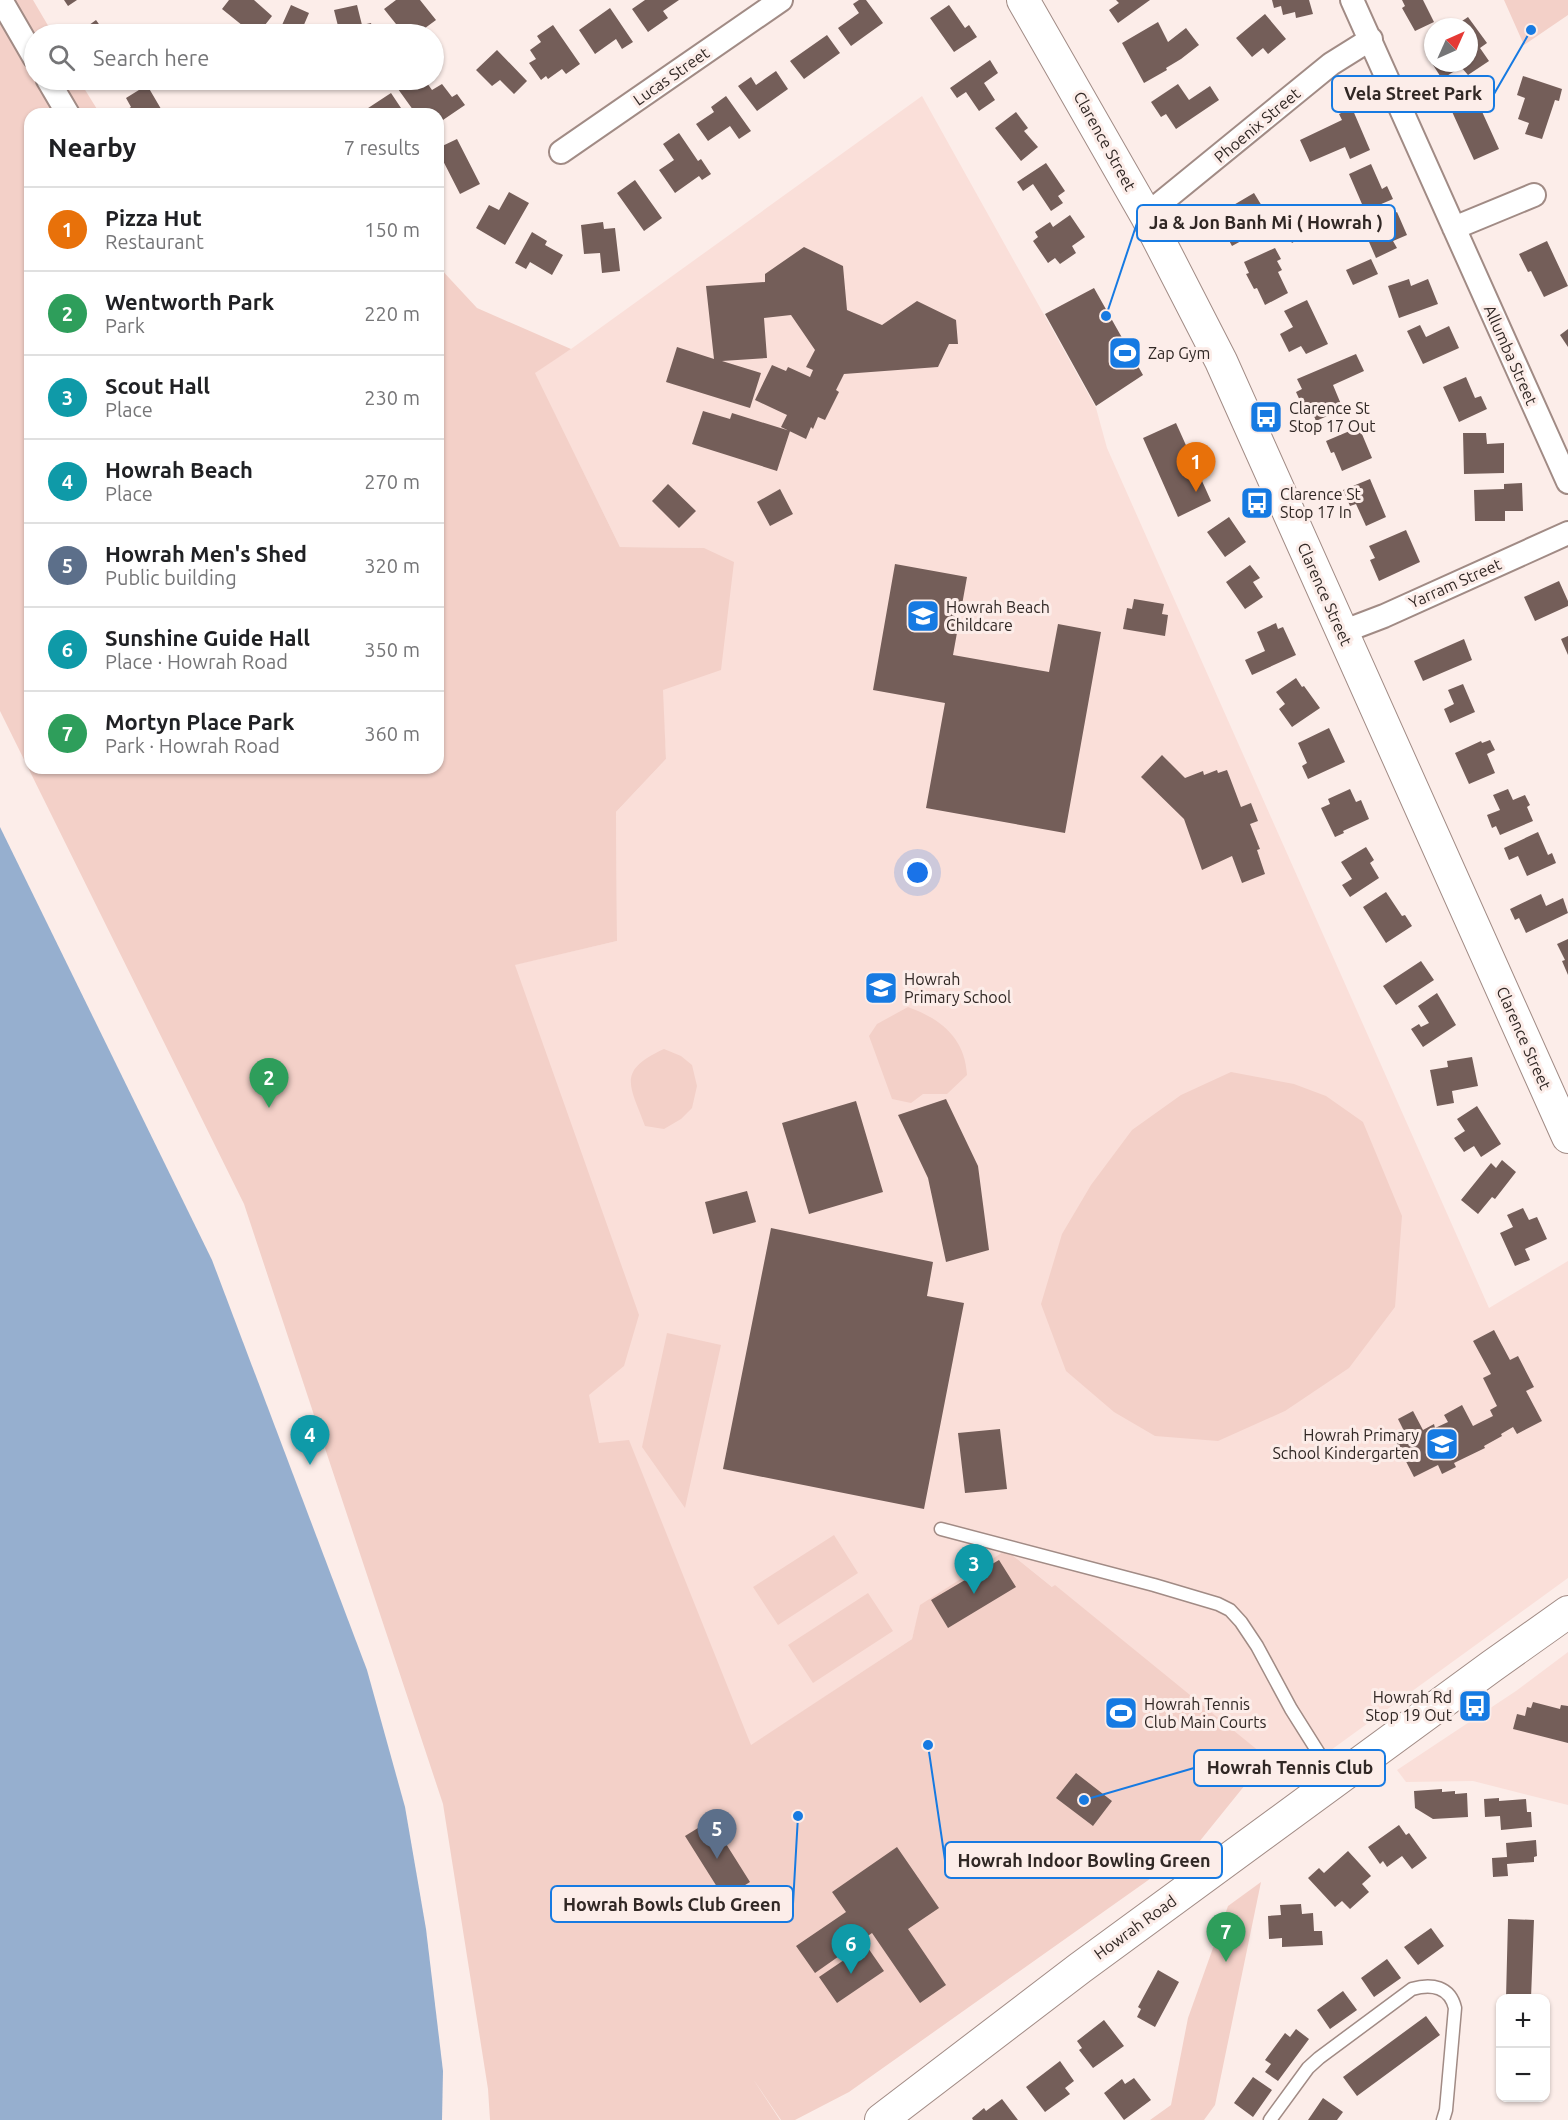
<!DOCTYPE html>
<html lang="en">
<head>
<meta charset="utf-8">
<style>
  body { margin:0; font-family:Ubuntu,sans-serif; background:#f2f2f2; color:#202124 }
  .controls { position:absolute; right:18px; bottom:18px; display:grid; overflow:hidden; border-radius:12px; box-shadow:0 2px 4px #0004 }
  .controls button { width:54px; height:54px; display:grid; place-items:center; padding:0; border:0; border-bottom:2px solid #e0e0e0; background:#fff; color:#202124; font:30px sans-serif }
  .compass { position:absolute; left:1424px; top:18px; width:54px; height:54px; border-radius:50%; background:#fff; box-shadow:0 2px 4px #0004; rotate:45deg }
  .you { position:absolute; left:918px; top:873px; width:21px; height:21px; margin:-15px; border:4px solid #fff; border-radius:50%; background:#1a73e8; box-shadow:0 0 0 9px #1a73e833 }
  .badge { display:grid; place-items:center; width:39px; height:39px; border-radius:50%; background:#0f766e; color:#fff; font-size:20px; font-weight:700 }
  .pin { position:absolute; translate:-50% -50px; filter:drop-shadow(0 2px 3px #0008) }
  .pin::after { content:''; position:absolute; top:32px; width:21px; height:18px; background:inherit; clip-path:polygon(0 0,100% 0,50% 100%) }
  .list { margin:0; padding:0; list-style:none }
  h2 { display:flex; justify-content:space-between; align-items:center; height:78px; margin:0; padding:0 24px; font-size:26px }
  h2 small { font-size:20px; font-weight:400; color:#757577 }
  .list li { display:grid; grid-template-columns:39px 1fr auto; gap:18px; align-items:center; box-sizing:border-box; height:84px; padding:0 24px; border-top:2px solid #e0e0e0 }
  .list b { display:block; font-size:22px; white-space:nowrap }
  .list p { margin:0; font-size:20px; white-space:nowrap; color:#757577 }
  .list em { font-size:20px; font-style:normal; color:#757577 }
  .icon { flex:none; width:33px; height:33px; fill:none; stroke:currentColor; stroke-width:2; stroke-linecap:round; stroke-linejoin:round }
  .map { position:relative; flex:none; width:1568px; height:2120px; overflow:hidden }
  .search { position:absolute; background:#fff; box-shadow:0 2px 4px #0004; left:24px; top:24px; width:420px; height:66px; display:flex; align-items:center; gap:15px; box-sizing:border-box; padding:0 21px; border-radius:33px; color:#757577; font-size:22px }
  .panel { position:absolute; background:#fff; box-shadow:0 2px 4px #0004; left:24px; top:108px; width:420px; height:666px; border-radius:18px }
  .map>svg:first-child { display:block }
  .built { fill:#fadfd9 }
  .green { fill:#f3d0c8 }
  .water { fill:#96afcf }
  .building { fill:#745e59 }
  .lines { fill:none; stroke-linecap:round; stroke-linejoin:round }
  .lane-casing { stroke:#a18b85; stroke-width:15 }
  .street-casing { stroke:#a18b85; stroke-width:26 }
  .secondary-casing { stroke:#a18b85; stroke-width:34 }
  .lane { stroke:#fff; stroke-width:12 }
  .street { stroke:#fff; stroke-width:22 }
  .secondary { stroke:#fff; stroke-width:32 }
  .labels { text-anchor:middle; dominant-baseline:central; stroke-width:6; stroke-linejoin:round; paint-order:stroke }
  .street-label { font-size:16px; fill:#312825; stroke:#fcede9 }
  .poi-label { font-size:16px; fill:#312825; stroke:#fcede9; text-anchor:start }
  .leader { fill:none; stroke:#167ae2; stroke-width:2 }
  .callout-dot { fill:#167ae2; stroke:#fcede9; stroke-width:2 }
  .callout { fill:#fcede9; stroke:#167ae2; stroke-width:2 }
  .callout-label { font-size:18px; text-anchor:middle; font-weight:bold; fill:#312825 }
</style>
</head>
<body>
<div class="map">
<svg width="1568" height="2120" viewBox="0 0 1568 2120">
  <rect width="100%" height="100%" fill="#fcede9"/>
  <path class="built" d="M922 96 1096 408 1107 448 1489 1308 1568 1261V1578L1291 1779 1006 1550 921 1605 912 1639 734 1757 316 1011 617 941 616 812 666 759 662 690 704 548 620 547 534 372 571 349Z
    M1568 1652V1805L1473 1781 1406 1782 1397 1770 1516 1691Z"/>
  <path class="green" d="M0 0H33L53 34H34V80H79L100 114H30V768H438V266L477 308 571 349 535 373 620 547 704 548 734 562 721 670 663 690 666 759 616 812 617 941 515 965 639 1315 624 1366 589 1395 599 1443 629 1440 751 1745 912 1639 920 1605 1006 1550 1052 1587 1055 1585 1260 1752 1259 1753 1266 1759 1195 1847 849 2092 795 2120H781L753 2079 780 2120H490L488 2089 443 1804 244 1204 0 711Z
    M1504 0H1568V15L1524 45Z
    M908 1007C941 1019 965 1038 967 1075L947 1094H923L911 1103 892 1099 869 1036 877 1024Z
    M664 1049 681 1056 692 1065 697 1086 692 1108 681 1119 664 1129 645 1126C630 1085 616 1071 664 1049Z
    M1231 1072 1294 1084 1326 1096 1363 1122 1402 1216 1395 1307 1349 1368 1285 1411 1218 1441 1155 1436 1114 1412 1066 1371 1041 1304 1062 1234 1091 1185 1132 1130 1181 1095Z
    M667 1333 721 1345 685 1508 642 1447Z
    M834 1535 858 1573 778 1625 753 1587Z
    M868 1593 893 1631 813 1683 788 1645Z
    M1261 1882 1215 2105 1204 2120H1150L1171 2105 1188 2018 1228 1906Z"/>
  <path class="water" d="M0 827 212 1260 367 1670 405 1807 426 1929 443 2071 442 2120H0Z"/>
  <path class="building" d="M64 0H77L68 6Z
    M229 0H254L272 16 258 34H253L222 9Z
    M396 0H420L436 20 417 34H404L384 9Z
    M645 0H679L663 11 668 18 648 32 632 9Z
    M859 0H866L883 23 851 46 838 28 859 13 853 4Z
    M1116 0H1150L1118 23 1109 10 1119 3Z
    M1272 0H1309L1313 14 1296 18 1295 12 1283 15 1281 6 1274 8Z
    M1402 0H1423L1434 22 1415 31 1402 8 1405 6Z
    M291 5 309 13 303 27 320 34H278Z
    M357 5 362 25 371 23 374 34H340L334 10Z
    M949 5 965 28 969 25 977 37 954 52 930 18Z
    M610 8 633 42 622 49 616 39 595 54 579 30Z
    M1265 14 1286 39 1268 54 1263 48 1252 57 1236 38Z
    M1468 17 1487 43 1480 48 1489 61 1468 75 1461 67 1442 79 1428 57 1433 53V63H1469V27H1453Z
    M96 20 106 34H79L78 33Z
    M1158 22 1168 42 1186 28 1199 45 1181 59 1166 68 1167 70 1144 83 1122 43Z
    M553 25 580 64 566 74 562 69 548 79 546 76 541 80 529 63 536 59 530 50 541 42 537 36Z
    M827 35 840 53 804 79 790 61Z
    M497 50 527 81 514 94 500 80 492 86 476 70Z
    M990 60 998 73 984 83 995 100 979 111 966 92 957 98 950 88Z
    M776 71 788 89 757 111 738 86 751 77 756 85Z
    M1523 76 1562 89 1559 101 1555 100 1542 139 1525 134 1529 123 1518 119 1525 98 1517 95Z
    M105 80H119L109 86Z
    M412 80H425L432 90 442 84 452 97 457 94 465 105 443 120 440 116 438 118V114H416L398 89Z
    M1178 84 1189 100 1210 86 1219 100 1176 129 1166 114 1161 117 1151 102Z
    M147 85 164 114H127L125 111 131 107 126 98Z
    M391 93 405 114H359Z
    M1474 94 1499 149 1474 160 1449 105Z
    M726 96 751 131 739 139 730 126 708 141 696 124 714 112 711 107Z
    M1352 108 1370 150 1350 159 1345 147 1310 162 1300 140 1342 120 1339 114Z
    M1016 112 1028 128 1024 131 1038 147 1021 161 995 128Z
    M679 133 698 161 701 159 711 174 702 180 699 176 675 193 659 170 674 160 663 144Z
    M457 139 480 184 460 194 438 151V148Z
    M1046 163 1065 191 1058 196 1063 203 1051 211 1033 184 1023 191 1017 182Z
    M1371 164 1382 189 1387 186 1393 199 1365 211 1349 174Z
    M635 180 662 218 644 231 617 193Z
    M509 192 529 203 505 245 476 228 489 205 499 210Z
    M1254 193 1265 211 1260 213 1269 228 1254 237 1252 235 1232 246 1224 231 1229 228 1220 213Z
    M1397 212 1407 235 1393 241 1397 248 1376 258 1363 228Z
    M1309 214 1317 227 1292 243 1284 230Z
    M1070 215 1085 237 1072 246 1076 253 1060 264 1055 258 1048 263 1033 241 1038 237 1035 232 1050 222 1053 227Z
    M603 222 604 229 615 228 620 271 602 273 600 253 584 254 581 225Z
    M532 232 547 241 545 245 563 255 552 275 530 262 526 269 515 263Z
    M1547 241 1568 286 1544 297 1531 271 1528 272 1519 254Z
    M804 247 843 266 847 310 882 325 917 301 956 320 958 344H949L938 367 844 374 836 390 839 392 825 420 818 417 813 429 811 427 806 439 781 427 787 415 755 400 772 365 786 371 788 367 810 377 813 370 806 367 815 350 791 315 764 318 767 358 722 361 761 373 750 408 666 382 677 347 714 359 706 286 765 282V274Z
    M1275 248 1281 259 1277 261 1282 270 1278 272 1288 293 1265 305 1257 288 1254 289 1246 274 1249 273 1244 262Z
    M1371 259 1378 274 1353 285 1346 270Z
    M1409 279 1411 286 1428 279 1438 304 1399 318 1388 286Z
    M1094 288 1143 375 1096 406 1045 314Z
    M1307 300 1328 344 1306 354 1301 346 1289 352 1280 334 1293 327 1284 311Z
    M1420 325 1426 337 1449 326 1459 348 1423 364 1407 331Z
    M1568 329V347L1560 335Z
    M1356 354 1364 371 1333 385 1343 409 1316 421 1309 404 1303 407 1296 392 1302 389 1297 379Z
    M1466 377 1475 398 1481 396 1487 409 1459 422 1443 387Z
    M703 411 730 419 732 413 790 431 777 471 692 444Z
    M1176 423 1211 501 1178 517 1143 438Z
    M1359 427 1372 458 1342 471 1334 452 1331 453 1326 441Z
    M1463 433H1486L1487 444 1504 443V473L1464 474Z
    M1370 479 1386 517 1366 526 1356 504 1350 506 1343 490Z
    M1522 483 1523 511H1505V521H1475L1474 490 1504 489V484Z
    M668 484 696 511 679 528 652 501Z
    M780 489 793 514 770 526 757 502Z
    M1229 517 1246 542 1225 557 1207 532Z
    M1406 530 1420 562 1379 581 1370 560 1375 558 1369 546Z
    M895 564 967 577 953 655 1049 672 1058 624 1101 632 1065 833 926 808 945 703 873 690Z
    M1250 565 1260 578 1253 582 1263 597 1245 609 1226 582Z
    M1559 581 1568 601V606L1535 621 1524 597Z
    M1134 599 1164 604 1162 614 1168 615 1165 636 1123 629 1127 608 1132 609Z
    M1276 623 1278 629 1283 627 1296 655 1252 675 1245 660 1265 651 1257 632Z
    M1568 636V655L1561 639Z
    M1464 639 1472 660 1423 681 1414 661Z
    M1296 678 1302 687 1304 686 1320 708 1292 727 1279 709 1285 704 1276 692Z
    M1463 684 1475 712 1450 723 1444 709 1454 704 1448 690Z
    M1329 728 1345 762 1308 779 1302 766 1307 763 1298 743Z
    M1490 740 1495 750 1487 754 1495 773 1469 784 1455 753 1481 741 1482 743Z
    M1162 755 1185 778 1203 771 1204 775 1217 770 1218 773 1227 770 1241 807 1251 803 1258 821 1250 824 1260 849 1257 850 1265 874 1242 883 1232 856 1202 870 1184 819 1141 777Z
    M1350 789 1356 802 1361 800 1369 819 1343 831 1344 833 1335 837 1321 808 1330 804 1328 799Z
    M1508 789 1513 800 1525 795 1530 805 1527 807 1533 821 1500 835 1496 826 1492 828 1487 815 1500 810 1493 795Z
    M1538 832 1548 855 1552 853 1556 863 1527 876 1518 856 1509 860 1504 848Z
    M1366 847 1374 860 1370 863 1379 878 1350 897 1342 885 1352 879 1341 862Z
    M1386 892 1402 916 1405 915 1412 926 1386 943 1363 907Z
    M1541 894 1546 906 1563 898 1568 913 1526 933 1519 918 1515 920 1510 909Z
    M1568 939V975L1562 961 1565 960 1557 944Z
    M1421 961 1434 980 1396 1005 1383 986Z
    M1437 993 1456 1025 1423 1047 1411 1029 1419 1024 1421 1027 1429 1023 1418 1006Z
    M1472 1057 1478 1086 1452 1091 1454 1103 1437 1106 1430 1070 1448 1067 1447 1061Z
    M946 1099 978 1166 989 1250 946 1262 928 1178 898 1115Z
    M856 1101 883 1192 809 1214 782 1123Z
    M1477 1106 1501 1144 1481 1157 1474 1146 1464 1152 1454 1138 1465 1131 1457 1119Z
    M1502 1160 1516 1172 1495 1199 1492 1197 1478 1214 1461 1200 1491 1163 1496 1168Z
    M747 1191 756 1222 713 1234 705 1202Z
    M1523 1208 1529 1220 1537 1217 1547 1239 1525 1249 1530 1260 1515 1266 1500 1233 1513 1227 1507 1215Z
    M771 1228 933 1262 927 1296 964 1303 924 1509 723 1469Z
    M1494 1330 1510 1360 1518 1356 1534 1387 1526 1391 1542 1421 1517 1434 1513 1427 1501 1434 1502 1436 1484 1446 1485 1448 1454 1463 1456 1467 1442 1474 1438 1465 1414 1477 1396 1442 1407 1437 1398 1419 1413 1411 1423 1430 1434 1424 1435 1428 1448 1422 1444 1415 1462 1405 1473 1426 1493 1416 1490 1410 1497 1406 1483 1378 1491 1374 1473 1341Z
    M1000 1429 1007 1489 965 1493 958 1433Z
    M999 1560 1016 1587 948 1628 931 1600Z
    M1533 1702 1560 1709 1561 1705 1568 1706V1743L1513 1729 1517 1714 1525 1716 1527 1707 1531 1708Z
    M1076 1773 1112 1801 1093 1826 1056 1798Z
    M1442 1789V1792L1455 1791V1794L1467 1793 1468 1817 1433 1819 1415 1808 1414 1791Z
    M1499 1798V1801L1526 1799 1527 1812H1531L1532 1827 1501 1830 1500 1816 1485 1817 1484 1799Z
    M711 1820 750 1882 724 1898 685 1836Z
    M1399 1825 1406 1835 1409 1833 1427 1858 1412 1869 1402 1856 1387 1867 1383 1861 1380 1864 1368 1847Z
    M1536 1840 1537 1856 1534 1857V1862L1507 1864 1508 1876 1493 1877 1492 1858 1507 1857 1506 1843Z
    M897 1847 939 1908 908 1929 946 1985 920 2003 872 1933 815 1973 796 1946 846 1912 832 1892Z
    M1348 1851 1371 1876 1362 1884 1369 1892 1350 1909 1342 1901 1335 1907 1308 1878 1319 1868 1324 1873Z
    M1301 1904 1302 1914 1313 1913 1314 1931H1322L1323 1945 1282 1947V1938L1269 1939 1268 1916 1281 1915 1280 1905Z
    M1508 1919 1534 1920 1531 1998H1506Z
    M1431 1928 1444 1946 1418 1965 1404 1947Z
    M866 1945 884 1971 837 2003 819 1977Z
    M1387 1959 1401 1978 1374 1997 1361 1978Z
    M1158 1970 1179 1982 1155 2027 1137 2017 1141 2009 1138 2007Z
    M1343 1991 1357 2010 1330 2029 1317 2010Z
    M1426 2016 1440 2035 1357 2096 1343 2077Z
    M1104 2020 1124 2046 1093 2068 1079 2050 1082 2048 1077 2041Z
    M1296 2029 1309 2039 1278 2081 1265 2072 1271 2064 1265 2060 1285 2033 1290 2037Z
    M1060 2061 1074 2081 1065 2088 1070 2094 1045 2112 1026 2087Z
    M1253 2077 1272 2090 1253 2117 1234 2103Z
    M1134 2078 1151 2100 1124 2120 1104 2093 1122 2079 1125 2084Z
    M1323 2098 1343 2112 1337 2120H1308Z
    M1506 2098H1528V2100L1506 2099Z
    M1002 2099 1018 2120H973L972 2118 984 2108 986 2111Z"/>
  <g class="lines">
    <g class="lane-casing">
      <path id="lane" d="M941 1529 1154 1585 1218 1604 1230 1610 1241 1622 1257 1646 1291 1709 1335 1779
        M1270 2120 1308 2068 1319 2058 1412 1989C1432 1983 1450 1987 1455 2008L1446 2110 1443 2120"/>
    </g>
    <g class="street-casing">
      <path id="street" d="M1 0 34 57
        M1352 0 1568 482
        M48 80 68 114
        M561 152 781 0
        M1146 215 1331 64 1371 39
        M1454 228 1534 195
        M1342 632 1384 616 1568 533"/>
    </g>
    <g class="secondary-casing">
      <path id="secondary" d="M1023 0 1146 215 1221 361 1568 1137
        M881 2120 1080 1968 1492 1666 1568 1612"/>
    </g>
    <use href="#lane" class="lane"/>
    <use href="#street" class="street"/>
    <use href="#secondary" class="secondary"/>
  </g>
  <defs>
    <g id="stadium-square" transform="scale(1.725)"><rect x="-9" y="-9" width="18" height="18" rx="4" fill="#167ae2" stroke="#fcede9"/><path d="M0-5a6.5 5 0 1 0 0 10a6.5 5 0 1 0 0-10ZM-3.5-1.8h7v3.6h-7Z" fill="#fff"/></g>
    <g id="bus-square" transform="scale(1.725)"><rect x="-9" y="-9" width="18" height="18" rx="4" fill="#167ae2" stroke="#fcede9"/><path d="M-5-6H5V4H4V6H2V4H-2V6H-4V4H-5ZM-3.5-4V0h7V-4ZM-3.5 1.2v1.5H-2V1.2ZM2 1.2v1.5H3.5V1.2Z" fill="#fff"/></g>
    <g id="school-square" transform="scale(1.725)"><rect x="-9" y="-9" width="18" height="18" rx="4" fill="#167ae2" stroke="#fcede9"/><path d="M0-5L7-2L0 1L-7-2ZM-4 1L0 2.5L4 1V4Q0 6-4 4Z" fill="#fff"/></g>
  </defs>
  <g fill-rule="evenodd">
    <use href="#stadium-square" x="1125" y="353"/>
    <use href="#bus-square" x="1266" y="417"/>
    <use href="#bus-square" x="1257" y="503"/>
    <use href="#school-square" x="923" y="616"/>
    <use href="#school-square" x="881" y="988"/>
    <use href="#school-square" x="1442" y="1444"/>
    <use href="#bus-square" x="1475" y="1706"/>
    <use href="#stadium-square" x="1121" y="1713"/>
  </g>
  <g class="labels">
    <g class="street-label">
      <text transform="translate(671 76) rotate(-35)">Lucas Street</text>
      <text transform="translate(1257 125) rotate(-40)">Phoenix Street</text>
      <text transform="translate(1105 141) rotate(61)">Clarence Street</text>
      <text transform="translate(1511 355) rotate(66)">Allumba Street</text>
      <text transform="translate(1455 583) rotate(-24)">Yarram Street</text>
      <text transform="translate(1325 594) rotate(66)">Clarence Street</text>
      <text transform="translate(1524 1038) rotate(66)">Clarence Street</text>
      <text transform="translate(1135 1927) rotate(-36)">Howrah Road</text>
    </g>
    <g class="poi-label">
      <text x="1148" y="353">Zap Gym</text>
      <text x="1289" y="408">Clarence St<tspan x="1289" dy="18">Stop 17 Out</tspan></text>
      <text x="1280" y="494">Clarence St<tspan x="1280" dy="18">Stop 17 In</tspan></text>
      <text x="946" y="607">Howrah Beach<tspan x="946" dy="18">Childcare</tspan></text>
      <text x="904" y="979">Howrah<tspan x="904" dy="18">Primary School</tspan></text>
      <text x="1419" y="1435" text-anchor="end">Howrah Primary<tspan x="1419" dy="18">School Kindergarten</tspan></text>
      <text x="1452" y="1697" text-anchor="end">Howrah Rd<tspan x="1452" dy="18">Stop 19 Out</tspan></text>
      <text x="1144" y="1704">Howrah Tennis<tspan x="1144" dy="18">Club Main Courts</tspan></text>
    </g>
  </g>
  <path class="leader" d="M1531 30L1494 94M1106 316L1137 223M1084 1800L1194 1768M928 1745L945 1860M798 1816L793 1904"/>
  <g class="callout-dot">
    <circle cx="1531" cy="30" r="6"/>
    <circle cx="1106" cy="316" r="6"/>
    <circle cx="1084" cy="1800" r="6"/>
    <circle cx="928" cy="1745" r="6"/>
    <circle cx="798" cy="1816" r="6"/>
  </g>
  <g class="callout">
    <rect x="1332" y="76" width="162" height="36" rx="6"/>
    <rect x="1137" y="205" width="258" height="36" rx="6"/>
    <rect x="1194" y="1750" width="191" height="36" rx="6"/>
    <rect x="945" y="1842" width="277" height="36" rx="6"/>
    <rect x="551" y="1886" width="242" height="36" rx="6"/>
  </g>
  <g class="callout-label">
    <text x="1413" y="100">Vela Street Park</text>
    <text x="1266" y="229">Ja &amp; Jon Banh Mi ( Howrah )</text>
    <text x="1290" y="1774">Howrah Tennis Club</text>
    <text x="1084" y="1867">Howrah Indoor Bowling Green</text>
    <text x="672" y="1911">Howrah Bowls Club Green</text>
  </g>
</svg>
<div class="controls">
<button>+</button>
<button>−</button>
</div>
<svg class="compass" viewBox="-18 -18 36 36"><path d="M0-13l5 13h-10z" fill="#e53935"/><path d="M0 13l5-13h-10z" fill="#757577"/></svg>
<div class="you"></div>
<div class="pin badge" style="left:1196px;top:492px;background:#e8710a">1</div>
<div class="pin badge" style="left:269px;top:1108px;background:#2e9e5b">2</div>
<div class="pin badge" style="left:974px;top:1594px;background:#0f9aa8">3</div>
<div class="pin badge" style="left:310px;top:1465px;background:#0f9aa8">4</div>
<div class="pin badge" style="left:717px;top:1859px;background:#5c6f8a">5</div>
<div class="pin badge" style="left:851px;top:1974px;background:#0f9aa8">6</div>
<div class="pin badge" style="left:1226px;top:1962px;background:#2e9e5b">7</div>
<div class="search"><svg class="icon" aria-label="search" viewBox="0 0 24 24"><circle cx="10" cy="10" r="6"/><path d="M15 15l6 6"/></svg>Search here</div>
<section class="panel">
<h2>Nearby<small>7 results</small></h2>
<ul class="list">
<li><span class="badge" style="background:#e8710a">1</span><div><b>Pizza Hut</b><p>Restaurant</p></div><em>150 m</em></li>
<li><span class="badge" style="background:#2e9e5b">2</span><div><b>Wentworth Park</b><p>Park</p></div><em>220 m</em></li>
<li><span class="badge" style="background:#0f9aa8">3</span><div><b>Scout Hall</b><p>Place</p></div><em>230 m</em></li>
<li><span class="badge" style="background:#0f9aa8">4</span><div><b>Howrah Beach</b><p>Place</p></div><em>270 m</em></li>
<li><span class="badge" style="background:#5c6f8a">5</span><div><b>Howrah Men's Shed</b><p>Public building</p></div><em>320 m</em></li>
<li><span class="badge" style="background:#0f9aa8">6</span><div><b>Sunshine Guide Hall</b><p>Place · Howrah Road</p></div><em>350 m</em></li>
<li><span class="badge" style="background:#2e9e5b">7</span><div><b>Mortyn Place Park</b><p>Park · Howrah Road</p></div><em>360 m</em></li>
</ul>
</section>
</div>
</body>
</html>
